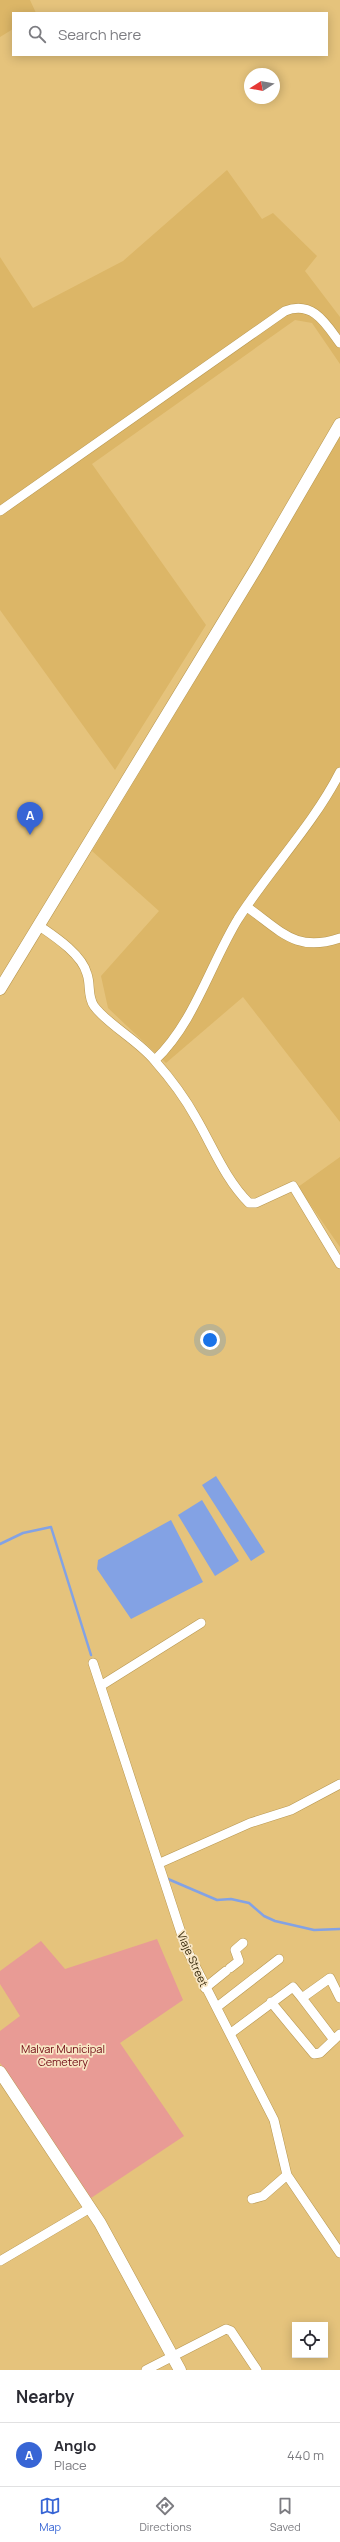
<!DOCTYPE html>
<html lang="en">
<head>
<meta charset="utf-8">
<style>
  body { margin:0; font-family:Manrope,sans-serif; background:#f2f2f3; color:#2b2b33 }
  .controls { position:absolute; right:12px; bottom:12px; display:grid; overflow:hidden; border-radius:0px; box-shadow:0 2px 10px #0003 }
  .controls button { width:36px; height:36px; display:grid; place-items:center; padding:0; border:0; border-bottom:1px solid #e1e1e2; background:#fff; color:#2b2b33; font:20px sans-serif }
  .compass { position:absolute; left:244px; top:68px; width:36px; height:36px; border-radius:50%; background:#fff; box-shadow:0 2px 10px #0003; rotate:259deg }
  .you { position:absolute; left:210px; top:1340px; width:14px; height:14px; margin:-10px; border:3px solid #fff; border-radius:50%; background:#1a73e8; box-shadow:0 0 0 6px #1a73e833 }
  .badge { display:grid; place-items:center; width:26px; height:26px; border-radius:50%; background:#3765d5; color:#fff; font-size:13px; font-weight:700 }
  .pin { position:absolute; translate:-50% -33px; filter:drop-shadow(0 1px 2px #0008) }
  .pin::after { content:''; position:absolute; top:21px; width:14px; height:12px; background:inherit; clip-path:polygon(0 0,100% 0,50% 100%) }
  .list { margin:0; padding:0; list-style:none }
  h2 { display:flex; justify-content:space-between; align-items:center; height:52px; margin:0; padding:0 16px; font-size:17px }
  h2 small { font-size:13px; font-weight:400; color:#7c7c81 }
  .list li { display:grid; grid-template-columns:26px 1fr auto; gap:12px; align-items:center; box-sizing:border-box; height:64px; padding:0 16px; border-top:1px solid #e1e1e2 }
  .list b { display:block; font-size:15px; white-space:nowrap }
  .list p { margin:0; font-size:13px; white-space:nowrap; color:#7c7c81 }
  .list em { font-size:13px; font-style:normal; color:#7c7c81 }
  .icon { flex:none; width:22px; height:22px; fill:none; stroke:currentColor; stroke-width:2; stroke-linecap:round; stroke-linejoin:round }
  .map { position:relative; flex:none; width:340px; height:2370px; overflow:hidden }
  .search { position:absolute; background:#fff; box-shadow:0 2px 10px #0003; left:12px; right:12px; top:12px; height:44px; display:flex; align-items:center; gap:10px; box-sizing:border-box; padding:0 14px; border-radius:0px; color:#7c7c81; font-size:15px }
  .sheet { height:116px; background:#fff }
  nav { display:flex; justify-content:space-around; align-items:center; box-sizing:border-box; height:56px; border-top:1px solid #e1e1e2; background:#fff; font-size:11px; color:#7c7c81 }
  nav a { display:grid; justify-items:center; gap:2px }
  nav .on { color:#3765d5 }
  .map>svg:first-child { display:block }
  .built { fill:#dcb667 }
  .green { fill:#e89b95 }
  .water { fill:#83a2e4 }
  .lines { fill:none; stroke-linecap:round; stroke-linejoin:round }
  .stream { stroke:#83a2e4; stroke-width:2.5 }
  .street-casing { stroke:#b89750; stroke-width:10 }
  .secondary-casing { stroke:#b89750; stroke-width:13 }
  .street { stroke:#fff; stroke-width:9 }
  .secondary { stroke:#fff; stroke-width:12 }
  .labels { text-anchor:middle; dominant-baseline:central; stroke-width:3.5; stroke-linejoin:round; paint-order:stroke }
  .street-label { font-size:11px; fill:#2b1e01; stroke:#f8e6c4 }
  .park-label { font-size:11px; fill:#6f0913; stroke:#f8e6c4 }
</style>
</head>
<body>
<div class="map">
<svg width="340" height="2370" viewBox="0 0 340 2370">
  <rect width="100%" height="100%" fill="#e5c37c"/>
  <path class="built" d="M0 0H30L36 13H13V29L0 37Z
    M227 170 262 219 273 213 317 256 305 271 340 317V364L312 323 295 320 92 464 206 625 115 770 0 610V257L33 308 123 261Z
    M340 434V1122L243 997 166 1063 108 1008 101 976 159 911 92 851 216 646Z
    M340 1157V1247L298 1187Z"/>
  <path class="green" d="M157 1939 183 2000 120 2043 184 2136 91 2198 0 2063V2031L20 2016 0 1984V1971L41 1941 65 1969Z"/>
  <path class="water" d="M216 1476 265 1552 251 1561 202 1485Z
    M202 1500 239 1561 215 1576 178 1515Z
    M171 1520 203 1582 131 1619 97 1569 98 1560Z"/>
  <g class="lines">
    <path class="stream" d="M0 1544 23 1533 51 1527 91 1655
      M168 1879 217 1900 231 1899 249 1903 264 1916 275 1921 314 1930 340 1929"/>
    <g class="street-casing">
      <path id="street" d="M0 511 285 311C313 300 326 324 340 343
        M247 907C281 931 296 953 340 938
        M38 925C54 936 82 954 87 974 91 985 87 996 94 1006 107 1024 139 1041 155 1061 170 1078 185 1098 196 1118 213 1147 225 1179 249 1203H256L293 1186 340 1264
        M155 1060C194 1023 210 965 238 919 270 869 313 825 340 772
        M93 1663 186 1948 274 2120 287 2175 340 2253
        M102 1685 201 1623
        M160 1863 250 1823 291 1810 340 1784
        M230 1968 239 1961 235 1950 243 1943
        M205 1988 226 1971
        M302 1998 334 2040
        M271 2002 314 2054 320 2053 340 2034
        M217 2007 279 1959
        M231 2033 293 1987 302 1998 330 1978 340 1998
        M252 2199 263 2196 287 2175
        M0 2261 90 2208
        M146 2370 226 2329 231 2331 257 2370"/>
    </g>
    <g class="secondary-casing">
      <path id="secondary" d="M0 989 258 565 340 424
        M0 2072 100 2223 180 2370"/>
    </g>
    <use href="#street" class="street"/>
    <use href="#secondary" class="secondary"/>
  </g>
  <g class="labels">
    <g class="street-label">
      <text transform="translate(193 1959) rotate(66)">Viaje Street</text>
    </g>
    <g class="park-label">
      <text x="63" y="2048">Malvar Municipal<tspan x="63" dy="13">Cemetery</tspan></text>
    </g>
  </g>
</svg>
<div class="controls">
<button><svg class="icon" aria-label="locate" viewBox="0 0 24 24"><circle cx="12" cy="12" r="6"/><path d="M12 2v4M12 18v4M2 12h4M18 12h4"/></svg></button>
</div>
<svg class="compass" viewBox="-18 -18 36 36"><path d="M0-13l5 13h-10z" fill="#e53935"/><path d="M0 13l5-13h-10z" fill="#7c7c81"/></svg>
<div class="you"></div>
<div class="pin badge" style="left:30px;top:835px">A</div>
<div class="search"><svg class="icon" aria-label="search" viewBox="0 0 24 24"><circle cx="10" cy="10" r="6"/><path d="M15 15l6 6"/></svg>Search here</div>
</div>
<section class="sheet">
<h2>Nearby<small></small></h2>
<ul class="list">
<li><span class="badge">A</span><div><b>Anglo</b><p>Place</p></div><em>440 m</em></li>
</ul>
</section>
<nav>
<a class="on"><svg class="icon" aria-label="map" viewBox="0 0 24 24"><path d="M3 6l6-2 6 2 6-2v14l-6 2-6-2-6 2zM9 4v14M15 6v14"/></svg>Map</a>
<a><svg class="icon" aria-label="directions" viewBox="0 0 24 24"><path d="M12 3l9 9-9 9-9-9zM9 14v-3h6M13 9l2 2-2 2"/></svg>Directions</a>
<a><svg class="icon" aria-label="saved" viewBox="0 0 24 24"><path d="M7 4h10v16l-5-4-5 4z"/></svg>Saved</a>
</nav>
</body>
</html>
